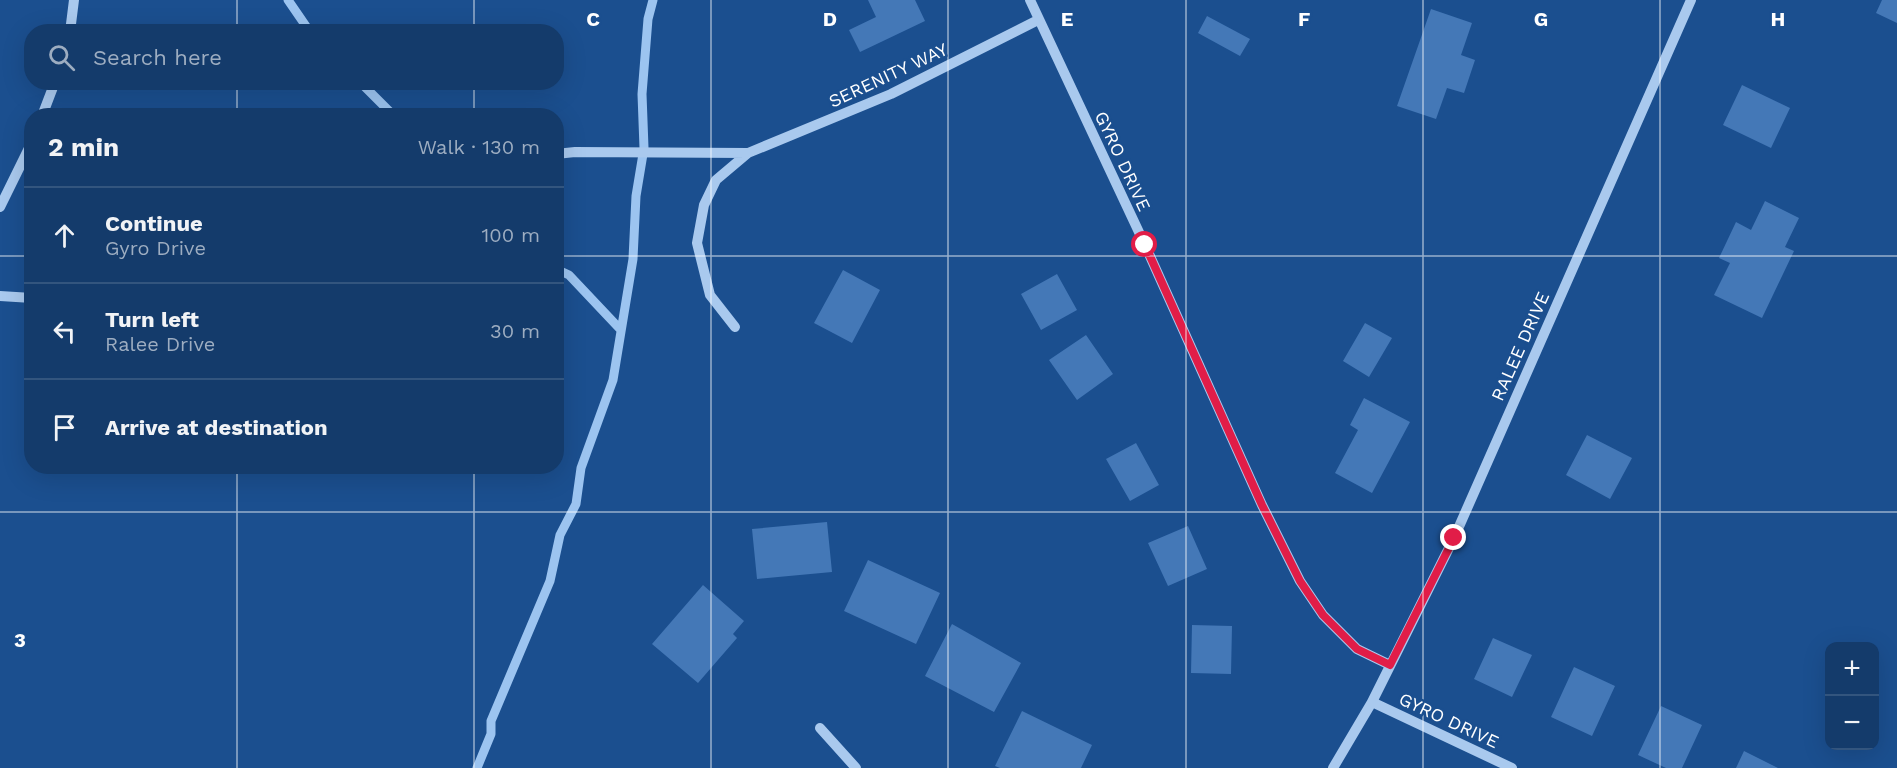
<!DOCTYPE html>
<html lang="en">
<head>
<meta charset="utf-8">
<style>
  body { margin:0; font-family:"Work Sans",sans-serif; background:#1d4271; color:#f1f3f6 }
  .controls { position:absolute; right:18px; bottom:18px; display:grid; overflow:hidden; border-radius:12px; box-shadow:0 6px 24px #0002 }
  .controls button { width:54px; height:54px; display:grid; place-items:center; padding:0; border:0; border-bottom:2px solid #33557e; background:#143b6b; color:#f1f3f6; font:30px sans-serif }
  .stop { position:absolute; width:18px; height:18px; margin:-14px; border:4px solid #e11d48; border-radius:50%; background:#fff }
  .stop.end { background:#e11d48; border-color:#fff; box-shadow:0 2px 6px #0008 }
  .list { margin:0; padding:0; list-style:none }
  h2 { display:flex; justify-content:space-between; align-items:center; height:78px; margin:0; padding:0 24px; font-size:26px }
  h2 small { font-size:20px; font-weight:400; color:#9dadc1 }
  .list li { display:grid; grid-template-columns:39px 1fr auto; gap:18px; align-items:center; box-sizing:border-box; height:96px; padding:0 24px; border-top:2px solid #33557e }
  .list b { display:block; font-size:22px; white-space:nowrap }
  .list p { margin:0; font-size:20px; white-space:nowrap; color:#9dadc1 }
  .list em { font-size:20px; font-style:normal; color:#9dadc1 }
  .icon { flex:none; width:33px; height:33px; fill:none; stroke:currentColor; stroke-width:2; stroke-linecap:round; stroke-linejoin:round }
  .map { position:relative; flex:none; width:1897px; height:768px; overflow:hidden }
  .search { position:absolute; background:#143b6b; box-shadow:0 6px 24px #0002; left:24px; top:24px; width:540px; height:66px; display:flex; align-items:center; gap:15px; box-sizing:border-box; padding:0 21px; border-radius:24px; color:#9dadc1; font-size:22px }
  .panel { position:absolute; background:#143b6b; box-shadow:0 6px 24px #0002; left:24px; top:108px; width:540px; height:366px; border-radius:24px }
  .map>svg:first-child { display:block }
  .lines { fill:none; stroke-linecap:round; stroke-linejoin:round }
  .stream { stroke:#9cc4f0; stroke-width:9 }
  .building { fill:#4478b7 }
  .minor { stroke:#a9c9ee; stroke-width:10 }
  .route { stroke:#e11d48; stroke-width:8 }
  .grid { fill:none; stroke:#fff; stroke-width:1.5; stroke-opacity:0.55 }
  .labels { text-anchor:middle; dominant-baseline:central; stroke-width:5; stroke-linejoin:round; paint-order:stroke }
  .street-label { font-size:18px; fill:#fff; stroke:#1b4f8f }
  .grid-label { font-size:20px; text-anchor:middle; font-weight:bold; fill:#fff; stroke:#1b4f8f; stroke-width:5; stroke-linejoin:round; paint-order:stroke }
</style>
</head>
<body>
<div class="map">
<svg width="1897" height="768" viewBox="0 0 1897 768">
  <rect width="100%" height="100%" fill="#1b4f8f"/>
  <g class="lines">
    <path class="stream" d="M288 0 310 32
      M360 82 394 116
      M556 269 569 275 620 329
      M477 768 491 734V721L550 581 560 535 576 504 581 468 613 380 633 259 636 196 644 148 642 94 648 19 653 0"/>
  </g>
  <path class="building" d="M868 0H915L925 21 860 52 849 30 876 17Z
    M1882 0H1897V23L1876 13Z
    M1431 9 1472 23 1461 55 1475 60 1464 93 1447 88 1436 119 1397 106Z
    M1207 16 1250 39 1240 56 1198 33Z
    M1742 85 1790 108 1771 148 1723 125Z
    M1765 201 1799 218 1785 247 1794 251 1762 318 1714 295 1730 263 1719 258 1736 222 1751 230Z
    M843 270 880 290 852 343 814 323Z
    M1057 274 1077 310 1041 330 1021 294Z
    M1365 323 1392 338 1369 377 1343 361Z
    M1086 335 1113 374 1077 400 1049 360Z
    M1364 398 1410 422 1372 493 1335 473 1358 430 1350 425Z
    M1587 435 1632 458 1610 499 1566 475Z
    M1136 443 1159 485 1130 501 1106 459Z
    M827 522 832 572 757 579 752 529Z
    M1188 526 1207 569 1168 586 1148 543Z
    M868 560 940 593 916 644 844 611Z
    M703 585 744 621 733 634 737 638 698 683 652 644Z
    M952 624 1021 663 994 712 925 676Z
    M1192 625 1232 626 1231 674 1191 673Z
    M1493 638 1532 655 1512 697 1474 679Z
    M1574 667 1615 686 1592 736 1551 717Z
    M1661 706 1702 725 1682 768H1666L1638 755Z
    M1022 711 1092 745 1081 768H1000L995 766Z
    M1744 751 1778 768H1736Z"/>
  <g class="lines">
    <path class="minor" d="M1030 0 1145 245 1262 505 1300 581 1323 615 1357 649 1390 665
      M70 32 74 0
      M42 116 55 82
      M556 154 575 152 748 153 891 94 1038 20
      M0 207 32 142
      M0 296 32 298
      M735 327 710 295 697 243 704 205 716 180 748 153
      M1372 702 1512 768
      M820 728 856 768
      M1333 768 1372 702 1454 538 1691 0"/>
  </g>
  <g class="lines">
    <path class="route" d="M1145 245 1262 505 1300 581 1323 615 1357 649 1390 665 1454 538"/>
  </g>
  <path class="grid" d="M237 0V32M474 0V32M711 0V768M948 0V768M1186 0V768M1423 0V768M1660 0V768M237 82V116M474 82V116M0 256H32M556 256H1897M237 466V768M474 466V768M0 512H1897"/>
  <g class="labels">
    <g class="street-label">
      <text transform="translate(888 75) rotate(-25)">SERENITY WAY</text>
      <text transform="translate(1123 161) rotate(65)">GYRO DRIVE</text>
      <text transform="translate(1520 346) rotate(-66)">RALEE DRIVE</text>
      <text transform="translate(1449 720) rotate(25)">GYRO DRIVE</text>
    </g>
  </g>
  <g class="grid-label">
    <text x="593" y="26">C</text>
    <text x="830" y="26">D</text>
    <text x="1067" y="26">E</text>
    <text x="1304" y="26">F</text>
    <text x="1541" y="26">G</text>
    <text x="1778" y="26">H</text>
    <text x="20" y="647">3</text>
  </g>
</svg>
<div class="controls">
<button>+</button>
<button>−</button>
</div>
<div class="stop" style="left:1145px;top:245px"></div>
<div class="stop end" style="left:1454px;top:538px"></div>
<div class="search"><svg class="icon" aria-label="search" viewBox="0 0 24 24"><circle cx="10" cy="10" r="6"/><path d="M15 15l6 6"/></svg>Search here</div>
<section class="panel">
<h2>2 min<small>Walk · 130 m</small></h2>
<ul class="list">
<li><svg class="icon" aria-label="ahead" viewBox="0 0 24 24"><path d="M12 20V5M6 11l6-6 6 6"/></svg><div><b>Continue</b><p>Gyro Drive</p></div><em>100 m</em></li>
<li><svg class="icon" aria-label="left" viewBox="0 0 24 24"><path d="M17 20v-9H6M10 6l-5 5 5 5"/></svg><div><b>Turn left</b><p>Ralee Drive</p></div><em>30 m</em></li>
<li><svg class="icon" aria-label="arrive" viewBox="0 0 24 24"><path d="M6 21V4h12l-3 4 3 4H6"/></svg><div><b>Arrive at destination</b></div></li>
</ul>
</section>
</div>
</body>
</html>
